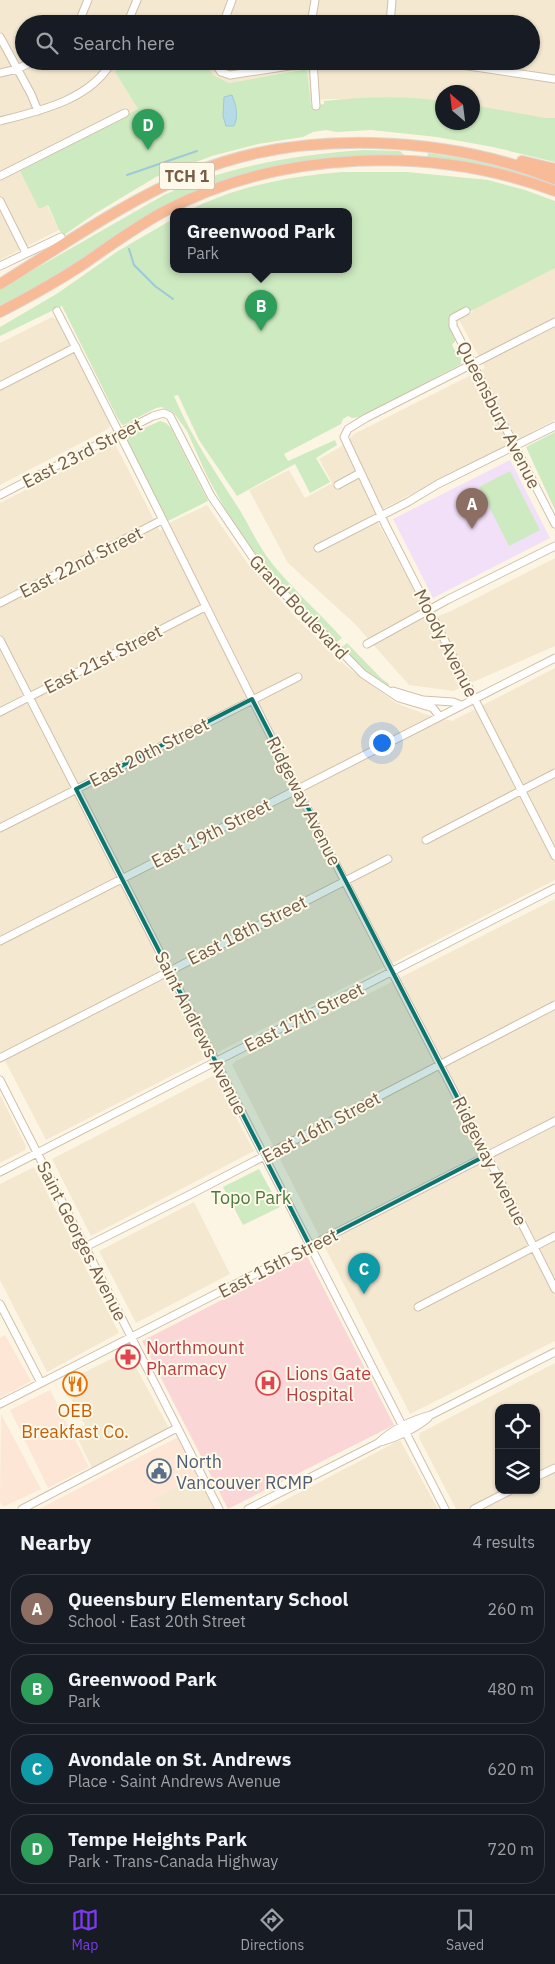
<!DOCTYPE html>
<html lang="en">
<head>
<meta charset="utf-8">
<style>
  body { margin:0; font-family:"IBM Plex Sans",sans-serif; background:#242831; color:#f1f3f6 }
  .controls { position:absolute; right:15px; bottom:15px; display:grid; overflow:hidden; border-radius:10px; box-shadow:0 1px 4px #0004 }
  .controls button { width:45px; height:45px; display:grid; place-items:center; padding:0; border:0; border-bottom:1px solid #363941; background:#171b24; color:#f1f3f6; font:25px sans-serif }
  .compass { position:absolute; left:435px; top:85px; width:45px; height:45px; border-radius:50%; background:#171b24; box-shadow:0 1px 4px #0004; rotate:332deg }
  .you { position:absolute; left:381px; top:742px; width:18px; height:18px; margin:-12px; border:4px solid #fff; border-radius:50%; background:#1a73e8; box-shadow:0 0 0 8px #1a73e833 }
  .badge { display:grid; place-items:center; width:32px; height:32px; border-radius:50%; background:#7c3aed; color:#fff; font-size:16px; font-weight:700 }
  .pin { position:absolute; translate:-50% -41px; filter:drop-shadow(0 1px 2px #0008) }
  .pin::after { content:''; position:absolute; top:26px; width:18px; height:15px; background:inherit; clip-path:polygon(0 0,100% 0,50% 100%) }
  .popup { position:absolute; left:170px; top:208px; width:182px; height:65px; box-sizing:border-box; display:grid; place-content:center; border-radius:10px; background:#171b24; filter:drop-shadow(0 1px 4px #0005); font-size:16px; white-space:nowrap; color:#9ea1a6 }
  .popup b { font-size:19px; color:#f1f3f6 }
  .popup::after { content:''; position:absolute; left:50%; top:100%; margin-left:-10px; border:10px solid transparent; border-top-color:#171b24 }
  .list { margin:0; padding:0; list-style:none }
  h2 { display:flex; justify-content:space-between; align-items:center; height:65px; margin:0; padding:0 20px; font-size:21px }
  h2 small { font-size:16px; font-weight:400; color:#9ea1a6 }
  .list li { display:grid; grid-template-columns:32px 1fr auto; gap:15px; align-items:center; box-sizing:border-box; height:70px; margin:0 10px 10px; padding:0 10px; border:1px solid #363941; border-radius:20px }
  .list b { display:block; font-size:19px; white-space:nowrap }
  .list p { margin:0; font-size:16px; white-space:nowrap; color:#9ea1a6 }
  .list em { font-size:16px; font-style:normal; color:#9ea1a6 }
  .icon { flex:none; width:28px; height:28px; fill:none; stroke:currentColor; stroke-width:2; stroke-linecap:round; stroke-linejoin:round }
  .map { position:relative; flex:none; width:555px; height:1509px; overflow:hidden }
  .search { position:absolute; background:#171b24; box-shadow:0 1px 4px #0004; left:15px; right:15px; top:15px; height:55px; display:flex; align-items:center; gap:12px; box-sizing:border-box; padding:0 18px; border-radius:28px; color:#9ea1a6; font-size:19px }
  .sheet { height:385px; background:#171b24 }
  nav { display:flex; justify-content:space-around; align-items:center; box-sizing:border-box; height:70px; border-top:1px solid #363941; background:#171b24; font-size:14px; color:#9ea1a6 }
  nav a { display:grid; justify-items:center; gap:2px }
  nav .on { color:#7c3aed }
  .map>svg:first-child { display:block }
  .residential { fill:#f4e8d1; fill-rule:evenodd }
  .commercial { fill:#fde6d6 }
  .education { fill:#f2e0f9 }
  .medical { fill:#fbd6d6 }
  .green { fill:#ceeac1 }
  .water { fill:#b7dbe6; stroke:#9dc9d8 }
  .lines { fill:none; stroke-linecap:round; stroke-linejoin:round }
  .stream { stroke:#9dc9d8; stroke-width:2 }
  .minor-casing { stroke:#d0c0ac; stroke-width:9 }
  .highway-casing { stroke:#ded8d3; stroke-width:12 }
  .minor { stroke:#fff; stroke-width:7 }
  .highway { stroke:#f8bb98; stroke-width:10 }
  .marked { fill:#0f766e; fill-opacity:0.2; stroke:#0f766e; stroke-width:4; stroke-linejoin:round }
  .labels { text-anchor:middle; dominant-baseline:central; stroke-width:4; stroke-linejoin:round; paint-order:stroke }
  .shield { fill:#fff9e9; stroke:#9e8c78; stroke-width:1 }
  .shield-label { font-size:16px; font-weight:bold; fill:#755d48 }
  .street-label { font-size:18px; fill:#755d48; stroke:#fff9e9 }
  .park-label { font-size:18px; fill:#4c7b40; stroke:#fff9e9 }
  .health-label { font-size:18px; fill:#be3a42; stroke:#fff9e9; text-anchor:start }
  .food-label { font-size:18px; fill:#c56008; stroke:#fff9e9 }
  .service-label { font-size:18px; fill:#4e5e75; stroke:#fff9e9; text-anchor:start }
</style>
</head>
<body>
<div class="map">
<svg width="555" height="1509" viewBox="0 0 555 1509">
  <rect width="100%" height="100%" fill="#fdf5e3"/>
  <path class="residential" d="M0 0H555V130L473 110 472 92H442V103L427 99H327L310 101 307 69 229 83 212 75 206 66 196 61H531V24H24V61H120L115 72 138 109 20 171 39 209 47 205 59 230 0 260Z
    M555 264V420L373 514 422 604 427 620 449 612 555 558V646L453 691 409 685 355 624 288 563 249 490 289 470 305 498 332 483 319 459 342 446 354 434 485 368 459 320 473 311 479 300Z
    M52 317 58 320 110 425 108 429 0 485V343Z
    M115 444 160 531 171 522 207 505 248 564 300 622 347 667 396 703 425 714 452 721 555 668V880L46 1140 0 1051V503Z
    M555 899V1341L410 1414 232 1065 236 1061Z
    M214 1075 254 1151 91 1236 52 1159Z
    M0 1095 26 1146 25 1150 0 1163Z
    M34 1167 119 1333 47 1372 0 1280V1184Z
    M194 1202 230 1274 136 1323 99 1251Z
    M127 1351 169 1428 92 1468 74 1431 85 1425 63 1383Z
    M555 1363V1509H456L419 1438 420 1433ZM499 1408H536V1490H499Z
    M400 1440 438 1509H268Z
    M199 1476 216 1509H160L154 1499Z"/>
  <path class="commercial" d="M5 1335 31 1381 0 1398V1338Z
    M50 1390 89 1467 48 1488 10 1410Z
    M1 1414 41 1489 3 1507 0 1502Z
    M178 1437 199 1476 155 1499 160 1509H39Z"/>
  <path class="education" d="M510 460 550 538 433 598 393 519Z"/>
  <path class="medical" d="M307 1256 394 1425 228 1509 142 1341Z"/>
  <path class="green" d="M120 61H162L168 67 173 68 177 65 178 61H196L207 66 213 75 229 83 307 69 311 106 324 104V101C363 97 403 95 442 101V122H472L473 105 545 118H555V162L493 147 437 137 371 130 337 132 326 130 313 132 303 137 258 144 212 156 156 177 96 213 64 235 59 230 48 205 39 209 20 171 138 109 115 72Z
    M364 150 400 151 404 155 295 164 152 213 132 224 61 273 0 306V289L164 195C227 166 295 155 364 150Z
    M428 153 481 161 537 176 535 181 427 158Z
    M342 172H407L488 180 525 190 555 201V268L449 322 456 340 452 345 458 356 461 358V364L361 417 352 418 348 416 343 419 341 424 284 454 288 461 335 440 337 445 316 458 330 482 310 493 295 464 237 496 199 440 178 395 174 396C192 439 217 474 241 512 251 529 259 547 271 562 292 589 319 612 342 638L337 642 265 570 224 507 207 476 187 431 173 412 162 407 156 408 126 424 122 425 117 417 62 306 0 336V327L58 293 118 251 173 219 174 270H348V212H187C231 187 291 176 342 172Z
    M160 421 166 423 171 428 208 501 166 522 125 441 129 435Z
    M555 432V510L526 447Z
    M510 471 540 530 509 546 479 487Z
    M347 643 381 678 389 684V686L371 677 342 647Z
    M259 1169 280 1207 243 1225 223 1187Z"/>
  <path class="water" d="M232 95C236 105 239 116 234 126H226L223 116 224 97Z"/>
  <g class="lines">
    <path class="stream" d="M127 175 197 151
      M129 249 134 265 155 286 173 299"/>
    <g class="minor-casing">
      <path id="minor" d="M78 24 88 0
        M127 24 137 0
        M223 24 232 0
        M311 24 315 0
        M390 24 392 0
        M0 37 31 94 38 111
        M214 61 221 72 230 75 322 61
        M313 61 316 106
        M435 61 555 79
        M0 73 17 69 34 61
        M0 121C39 111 91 100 112 61
        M0 176 125 113
        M0 201 26 253
        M0 266 61 237
        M57 311C140 471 218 633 300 794 384 959 472 1123 555 1289
        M466 311 453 318V326L555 524
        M555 322 366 418 348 429 344 437 386 526 555 856
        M0 386 76 347
        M338 485 360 473
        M0 495 153 416 164 413 170 416 211 496 262 571 363 674 399 698 433 708 439 716
        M318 548 408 502 438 484 555 426
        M0 603 162 520
        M0 640 403 1427
        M367 644 447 600 555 546
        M393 691 423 700 453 702 461 705
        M0 712 205 607
        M0 828 298 677
        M426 840 555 773
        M0 941 555 658
        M0 1058 388 859
        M0 1080 219 1509
        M0 1172 555 888
        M85 1247 193 1193 555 1005
        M0 1304 41 1383
        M418 1307 555 1236
        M0 1404 555 1121
        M405 1431 445 1509
        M380 1442C396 1438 416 1428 428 1418
        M536 1477 555 1468
        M22 1509 177 1428
        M248 1509 378 1443C392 1430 412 1420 431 1415L555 1352
        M474 1509 511 1490"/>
    </g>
    <g class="highway-casing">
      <path id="highway" d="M522 161 555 169
        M0 284C62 246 125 201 193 173 301 128 447 136 555 179
        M0 312C29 297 58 281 85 263 111 245 137 226 165 211 281 150 432 145 555 191"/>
    </g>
    <use href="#minor" class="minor"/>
    <use href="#highway" class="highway"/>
  </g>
  <path class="marked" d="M252 699 487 1155 310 1246 76 789Z"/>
  <defs>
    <g id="pharmacy-ring" transform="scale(1.25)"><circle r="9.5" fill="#fff9e9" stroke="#e0444e" stroke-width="1.5"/><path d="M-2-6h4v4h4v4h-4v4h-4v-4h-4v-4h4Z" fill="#e0444e"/></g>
    <g id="hospital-ring" transform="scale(1.25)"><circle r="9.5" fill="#fff9e9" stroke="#e0444e" stroke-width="1.5"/><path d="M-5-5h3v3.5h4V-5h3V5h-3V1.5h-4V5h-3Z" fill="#e0444e"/></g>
    <g id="restaurant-ring" transform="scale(1.25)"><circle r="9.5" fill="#fff9e9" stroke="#e8710a" stroke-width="1.5"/><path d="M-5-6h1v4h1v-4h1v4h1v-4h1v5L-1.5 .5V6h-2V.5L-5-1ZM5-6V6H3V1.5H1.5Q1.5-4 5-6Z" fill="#e8710a"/></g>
    <g id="civic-ring" transform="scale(1.25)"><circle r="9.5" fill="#fff9e9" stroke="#5c6f8a" stroke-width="1.5"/><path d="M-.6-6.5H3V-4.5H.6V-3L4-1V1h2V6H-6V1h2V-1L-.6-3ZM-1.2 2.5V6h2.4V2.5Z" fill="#5c6f8a"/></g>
  </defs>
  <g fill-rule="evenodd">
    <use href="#pharmacy-ring" x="128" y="1357"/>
    <use href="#hospital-ring" x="268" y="1383"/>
    <use href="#restaurant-ring" x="75" y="1384"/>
    <use href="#civic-ring" x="159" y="1471"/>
  </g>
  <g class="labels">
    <rect class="shield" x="159.5" y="162.5" width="55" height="27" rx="4"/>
    <g class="shield-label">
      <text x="187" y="176">TCH 1</text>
    </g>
    <g class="street-label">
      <text transform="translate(499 415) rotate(63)">Queensbury Avenue</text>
      <text transform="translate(82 453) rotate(-27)">East 23rd Street</text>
      <text transform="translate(81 562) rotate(-27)">East 22nd Street</text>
      <text transform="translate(299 607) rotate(47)">Grand Boulevard</text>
      <text transform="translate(446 643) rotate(63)">Moody Avenue</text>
      <text transform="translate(103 659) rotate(-27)">East 21st Street</text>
      <text transform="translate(149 752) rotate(-27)">East 20th Street</text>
      <text transform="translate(304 801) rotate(63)">Ridgeway Avenue</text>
      <text transform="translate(211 833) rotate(-27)">East 19th Street</text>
      <text transform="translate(247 930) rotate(-27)">East 18th Street</text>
      <text transform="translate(304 1017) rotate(-27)">East 17th Street</text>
      <text transform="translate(201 1033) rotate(63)">Saint Andrews Avenue</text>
      <text transform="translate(321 1127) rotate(-28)">East 16th Street</text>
      <text transform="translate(490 1161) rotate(63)">Ridgeway Avenue</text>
      <text transform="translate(82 1241) rotate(63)">Saint Georges Avenue</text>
      <text transform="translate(278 1263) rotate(-27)">East 15th Street</text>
    </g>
    <g class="park-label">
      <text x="251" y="1197">Topo Park</text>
    </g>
    <g class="health-label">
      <text x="146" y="1347">Northmount<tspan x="146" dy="21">Pharmacy</tspan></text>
      <text x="286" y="1373">Lions Gate<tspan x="286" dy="21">Hospital</tspan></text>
    </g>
    <g class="food-label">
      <text x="75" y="1410">OEB<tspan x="75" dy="21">Breakfast Co.</tspan></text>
    </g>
    <g class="service-label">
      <text x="176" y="1461">North<tspan x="176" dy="21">Vancouver RCMP</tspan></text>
    </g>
  </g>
</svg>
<div class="controls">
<button><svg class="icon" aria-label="locate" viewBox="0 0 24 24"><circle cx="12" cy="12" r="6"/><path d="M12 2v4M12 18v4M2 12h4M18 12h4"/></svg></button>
<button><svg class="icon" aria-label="layers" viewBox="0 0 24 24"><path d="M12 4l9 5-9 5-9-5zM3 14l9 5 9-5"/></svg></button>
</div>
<svg class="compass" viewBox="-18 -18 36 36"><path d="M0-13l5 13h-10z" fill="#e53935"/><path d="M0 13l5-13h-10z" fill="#9ea1a6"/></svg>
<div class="you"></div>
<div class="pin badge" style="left:472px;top:529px;background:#8d6e63">A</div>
<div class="pin badge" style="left:261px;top:331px;background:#2e9e5b">B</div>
<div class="popup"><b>Greenwood Park</b>Park</div>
<div class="pin badge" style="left:364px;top:1294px;background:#0f9aa8">C</div>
<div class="pin badge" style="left:148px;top:150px;background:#2e9e5b">D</div>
<div class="search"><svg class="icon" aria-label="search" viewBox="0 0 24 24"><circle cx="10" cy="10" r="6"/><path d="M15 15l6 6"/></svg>Search here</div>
</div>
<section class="sheet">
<h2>Nearby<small>4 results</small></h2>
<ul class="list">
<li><span class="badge" style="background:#8d6e63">A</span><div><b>Queensbury Elementary School</b><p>School · East 20th Street</p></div><em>260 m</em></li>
<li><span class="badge" style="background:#2e9e5b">B</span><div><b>Greenwood Park</b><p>Park</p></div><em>480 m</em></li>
<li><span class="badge" style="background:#0f9aa8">C</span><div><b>Avondale on St. Andrews</b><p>Place · Saint Andrews Avenue</p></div><em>620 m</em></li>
<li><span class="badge" style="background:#2e9e5b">D</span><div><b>Tempe Heights Park</b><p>Park · Trans-Canada Highway</p></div><em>720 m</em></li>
</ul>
</section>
<nav>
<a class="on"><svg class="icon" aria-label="map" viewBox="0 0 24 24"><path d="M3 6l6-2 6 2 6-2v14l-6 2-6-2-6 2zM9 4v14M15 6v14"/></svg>Map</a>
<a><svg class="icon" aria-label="directions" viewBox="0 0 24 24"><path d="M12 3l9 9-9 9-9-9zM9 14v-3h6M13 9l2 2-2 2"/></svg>Directions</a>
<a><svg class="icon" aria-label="saved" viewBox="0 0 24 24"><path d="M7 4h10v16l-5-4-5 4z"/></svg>Saved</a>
</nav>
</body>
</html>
